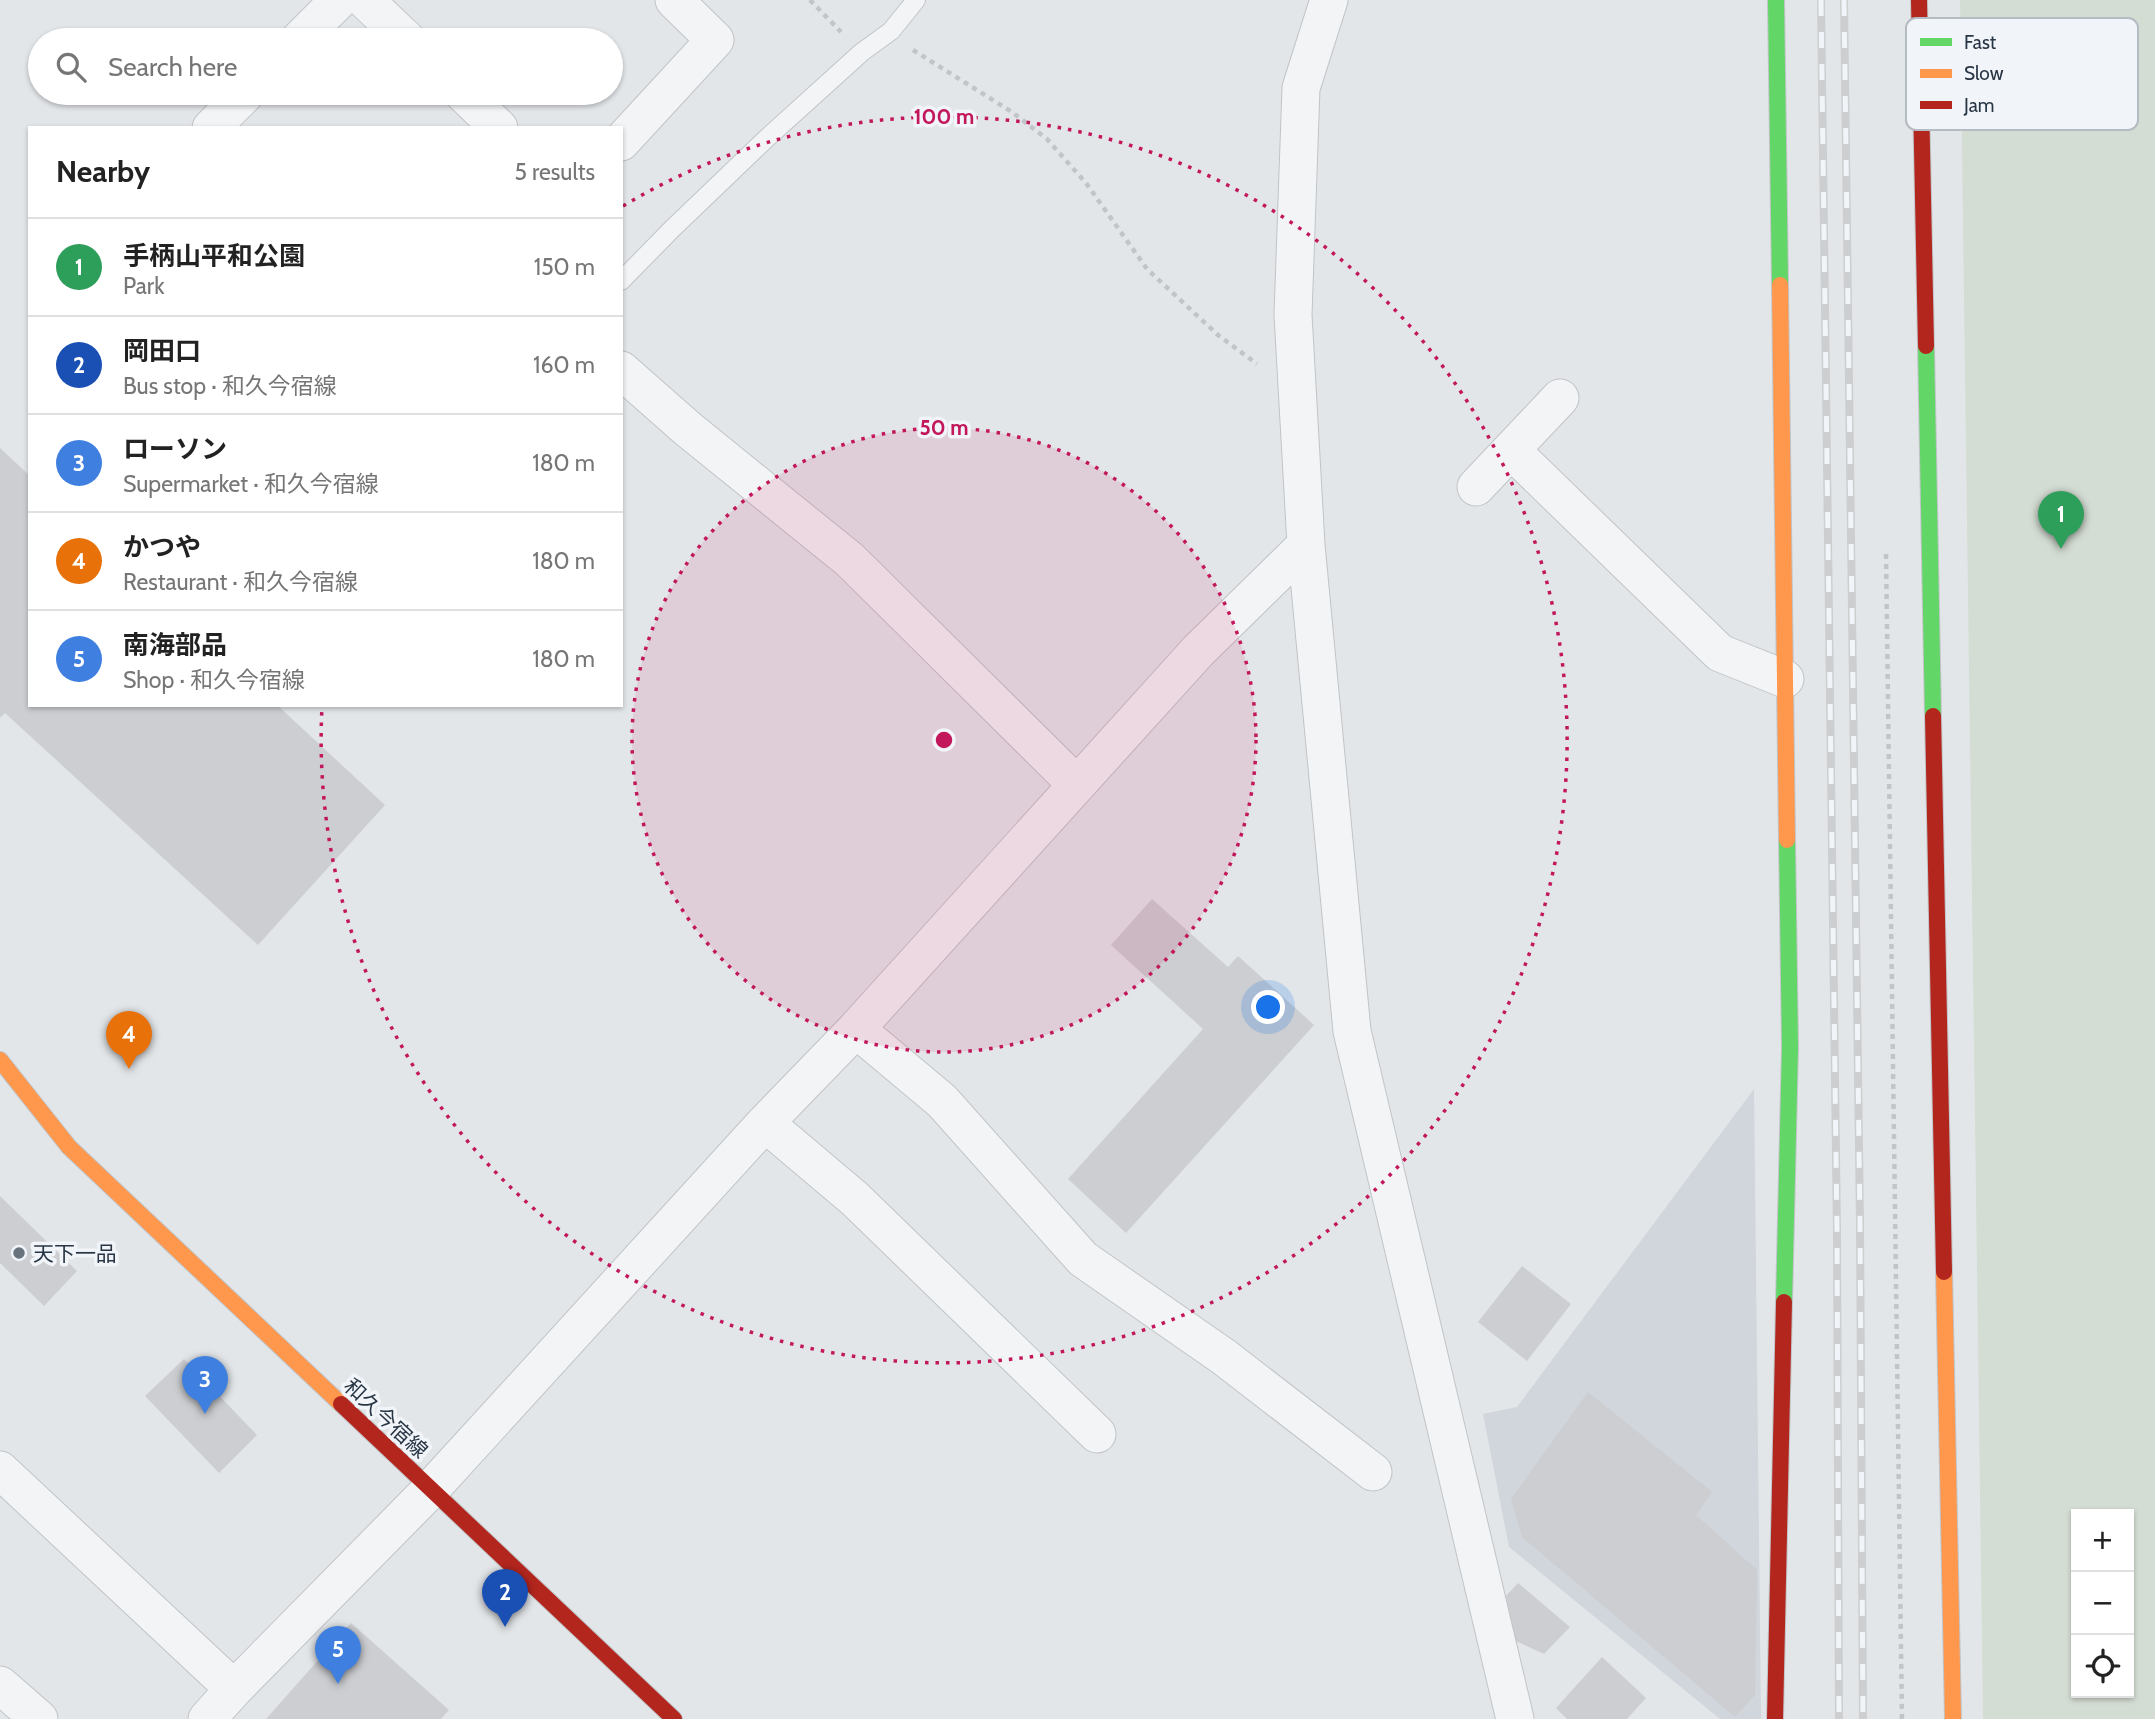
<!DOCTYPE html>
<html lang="en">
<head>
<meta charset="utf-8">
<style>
  body { margin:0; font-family:Cabin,"Noto Sans JP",sans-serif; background:#f6f6f6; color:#222 }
  .controls { position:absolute; right:21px; bottom:21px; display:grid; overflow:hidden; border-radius:0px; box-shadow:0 2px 5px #0004 }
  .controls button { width:63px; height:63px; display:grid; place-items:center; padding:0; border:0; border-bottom:2px solid #e0e0e0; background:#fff; color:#222; font:35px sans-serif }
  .you { position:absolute; left:1269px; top:1008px; width:24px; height:24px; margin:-18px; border:5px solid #fff; border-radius:50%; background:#1a73e8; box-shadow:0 0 0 10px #1a73e833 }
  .badge { display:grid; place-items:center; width:46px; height:46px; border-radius:50%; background:#0b8043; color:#fff; font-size:23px; font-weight:700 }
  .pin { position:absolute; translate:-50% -58px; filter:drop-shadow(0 2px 4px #0008) }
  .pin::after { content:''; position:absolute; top:37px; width:24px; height:21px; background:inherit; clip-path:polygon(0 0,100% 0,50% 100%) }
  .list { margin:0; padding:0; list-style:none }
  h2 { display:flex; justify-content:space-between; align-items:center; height:91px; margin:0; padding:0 28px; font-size:30px }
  h2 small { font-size:23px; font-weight:400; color:#767676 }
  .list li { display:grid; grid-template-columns:46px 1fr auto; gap:21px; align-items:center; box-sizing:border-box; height:98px; padding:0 28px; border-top:2px solid #e0e0e0 }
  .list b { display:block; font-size:26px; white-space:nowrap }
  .list p { margin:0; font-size:23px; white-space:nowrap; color:#767676 }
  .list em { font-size:23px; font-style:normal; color:#767676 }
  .icon { flex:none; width:38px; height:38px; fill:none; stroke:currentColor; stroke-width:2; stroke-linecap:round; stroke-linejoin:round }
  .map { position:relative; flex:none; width:2155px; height:1719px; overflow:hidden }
  .search { position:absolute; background:#fff; box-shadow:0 2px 5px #0004; left:28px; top:28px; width:595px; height:77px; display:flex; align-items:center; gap:18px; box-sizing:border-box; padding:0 24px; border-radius:38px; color:#767676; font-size:26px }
  .panel { position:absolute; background:#fff; box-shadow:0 2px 5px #0004; left:28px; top:126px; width:595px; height:581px; border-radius:0px }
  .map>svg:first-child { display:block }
  .built { fill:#d1d6dc }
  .green { fill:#d4ddd3; fill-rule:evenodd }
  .building { fill:#ccced1 }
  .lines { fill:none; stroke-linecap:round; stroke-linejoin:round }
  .lane-casing { stroke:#c1c4c7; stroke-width:20 }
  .street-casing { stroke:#c1c4c7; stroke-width:39 }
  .fast-casing { stroke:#c1c4c7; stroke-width:18 }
  .slow-casing { stroke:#c1c4c7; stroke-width:18 }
  .jam-casing { stroke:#c1c4c7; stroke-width:18 }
  .path { stroke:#c1c5c9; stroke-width:4.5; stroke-dasharray:5 5; stroke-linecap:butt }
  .lane { stroke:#f3f4f5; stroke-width:18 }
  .street { stroke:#f3f4f5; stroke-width:37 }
  .fast { stroke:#63d668; stroke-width:16 }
  .slow { stroke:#ff974d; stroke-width:16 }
  .jam { stroke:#b3261e; stroke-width:16 }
  .rail-casing { stroke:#ccced0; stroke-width:8 }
  .rail { stroke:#f1f4f8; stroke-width:5; stroke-dasharray:16; stroke-linecap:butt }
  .ring { fill:none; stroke:#c2185b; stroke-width:3.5; stroke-dasharray:3.5 7 }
  .poi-dot { fill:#69737e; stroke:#f1f4f8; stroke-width:2.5 }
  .labels { text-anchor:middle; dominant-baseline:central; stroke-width:7; stroke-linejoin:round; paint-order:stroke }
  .poi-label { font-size:21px; fill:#283544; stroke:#f1f4f8; text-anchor:start }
  .street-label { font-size:21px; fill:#283544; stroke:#f1f4f8 }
  .key { fill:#f1f4f8; stroke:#b5bbc2; stroke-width:2 }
  .key-label { font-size:19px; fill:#283544 }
  .centre { fill:#c2185b; stroke:#f1f4f8; stroke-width:3.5 }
  .ring-label { font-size:21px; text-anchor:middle; font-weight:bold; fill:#c2185b; stroke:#f1f4f8; stroke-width:7; stroke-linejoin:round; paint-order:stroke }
</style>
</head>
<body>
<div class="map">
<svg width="2155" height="1719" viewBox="0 0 2155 1719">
  <rect width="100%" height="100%" fill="#e3e6e9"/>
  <path class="built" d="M1754 1089 1761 1719H1720L1509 1547 1483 1414 1517 1407Z"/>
  <path class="green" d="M1960 0H2155V1719H1983ZM2076 1514H2129V1693H2076Z"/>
  <path class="building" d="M0 448 30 476V705H277L385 805 258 945 5 713 0 718Z
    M1152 899 1228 967 1238 956 1314 1025 1126 1233 1068 1179 1203 1029 1111 945Z
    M0 1196 77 1271 44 1306 0 1263Z
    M1522 1266 1571 1304 1527 1361 1478 1322Z
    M184 1359 257 1435 219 1473 145 1396Z
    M1588 1392 1712 1492 1696 1515 1757 1570 1755 1695 1735 1717 1522 1537 1511 1499Z
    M1518 1583 1570 1627 1544 1654 1516 1641 1506 1596Z
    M351 1623 449 1710 441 1719H266Z
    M1602 1657 1646 1698 1627 1719H1567L1556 1708Z"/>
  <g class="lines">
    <g class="lane-casing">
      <path id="lane" d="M621 281 672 229 768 137 862 52 891 31 916 0"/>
    </g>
    <g class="street-casing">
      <path id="street" d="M365 0 407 40
        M1329 0 1301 88 1293 315 1306 545 1352 1031 1515 1719
        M299 40 339 0
        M463 93 499 128
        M211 128 246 93
        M621 142 715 40 674 0
        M621 370 688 429 850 560 1076 784
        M1511 450 1720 653 1785 679
        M1476 487 1560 398
        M856 1029 942 1101 1083 1259 1224 1357 1373 1472
        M765 1123 855 1199 1097 1434
        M0 1470 234 1689
        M0 1685 39 1719
        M207 1719 234 1689 431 1489 765 1123 856 1029 1198 651 1306 545"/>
    </g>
    <g class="fast-casing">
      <path id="fast" d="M1776 0 1780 285
        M1926 346 1933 716
        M1784 1302 1790 1047 1787 840"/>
    </g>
    <g class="slow-casing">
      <path id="slow" d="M1780 285 1787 840
        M0 1060 69 1147 341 1404
        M1944 1272 1953 1719"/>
    </g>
    <g class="jam-casing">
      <path id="jam" d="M1919 0 1926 346
        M1933 716 1944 1272
        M341 1404 674 1719
        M1775 1719 1784 1302"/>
    </g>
    <path class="path" d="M810 0 841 32
      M913 50 1012 112 1047 139 1086 183 1147 269 1218 335 1257 364
      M1886 554 1902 1719"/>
    <use href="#lane" class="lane"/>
    <use href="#street" class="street"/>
    <use href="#fast" class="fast"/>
    <use href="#slow" class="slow"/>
    <use href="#jam" class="jam"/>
    <g class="rail-casing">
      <path id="rail" d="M1821 0 1837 1233 1839 1719
        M1844 0 1860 1224 1863 1719"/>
    </g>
    <use href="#rail" class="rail"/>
  </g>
  <circle cx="944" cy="740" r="312" fill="#c2185b" fill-opacity=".12"/>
  <g class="ring">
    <circle cx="944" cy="740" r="312"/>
    <path d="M623 206A623 623 0 1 1 322 707"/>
  </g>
  <circle class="poi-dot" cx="19" cy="1253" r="7"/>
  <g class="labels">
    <g class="poi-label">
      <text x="33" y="1253">天下一品</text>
    </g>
    <g class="street-label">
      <text transform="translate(386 1418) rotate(43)">和久今宿線</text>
    </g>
  </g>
  <rect x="1906" y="18" width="232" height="112" rx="10" class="key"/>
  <rect x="1920" y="38" width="32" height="8" fill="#63d668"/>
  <rect x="1920" y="69" width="32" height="9" fill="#ff974d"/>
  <rect x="1920" y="101" width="32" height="8" fill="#b3261e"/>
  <g class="key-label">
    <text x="1964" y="49">Fast</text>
    <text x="1964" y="80">Slow</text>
    <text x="1964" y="112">Jam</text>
  </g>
  <circle cx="944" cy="740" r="10" class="centre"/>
  <g class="ring-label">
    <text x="944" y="124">100 m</text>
    <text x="944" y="435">50 m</text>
  </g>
</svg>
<div class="controls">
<button>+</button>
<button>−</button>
<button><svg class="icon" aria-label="locate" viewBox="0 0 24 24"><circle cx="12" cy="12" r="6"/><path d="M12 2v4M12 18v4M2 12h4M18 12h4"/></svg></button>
</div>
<div class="you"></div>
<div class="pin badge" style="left:2061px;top:549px;background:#2e9e5b">1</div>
<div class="pin badge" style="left:505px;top:1627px;background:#1a4fb4">2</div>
<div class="pin badge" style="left:205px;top:1414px;background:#3f7fe0">3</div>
<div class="pin badge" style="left:129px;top:1069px;background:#e8710a">4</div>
<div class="pin badge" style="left:338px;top:1684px;background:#3f7fe0">5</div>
<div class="search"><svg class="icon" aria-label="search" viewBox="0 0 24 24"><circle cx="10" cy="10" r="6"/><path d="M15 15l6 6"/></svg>Search here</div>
<section class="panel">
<h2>Nearby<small>5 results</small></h2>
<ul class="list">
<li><span class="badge" style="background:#2e9e5b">1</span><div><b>手柄山平和公園</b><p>Park</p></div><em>150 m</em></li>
<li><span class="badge" style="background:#1a4fb4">2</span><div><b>岡田口</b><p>Bus stop · 和久今宿線</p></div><em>160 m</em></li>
<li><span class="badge" style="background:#3f7fe0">3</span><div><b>ローソン</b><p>Supermarket · 和久今宿線</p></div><em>180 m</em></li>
<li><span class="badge" style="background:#e8710a">4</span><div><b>かつや</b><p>Restaurant · 和久今宿線</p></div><em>180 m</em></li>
<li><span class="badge" style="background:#3f7fe0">5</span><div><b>南海部品</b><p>Shop · 和久今宿線</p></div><em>180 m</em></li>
</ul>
</section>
</div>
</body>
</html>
